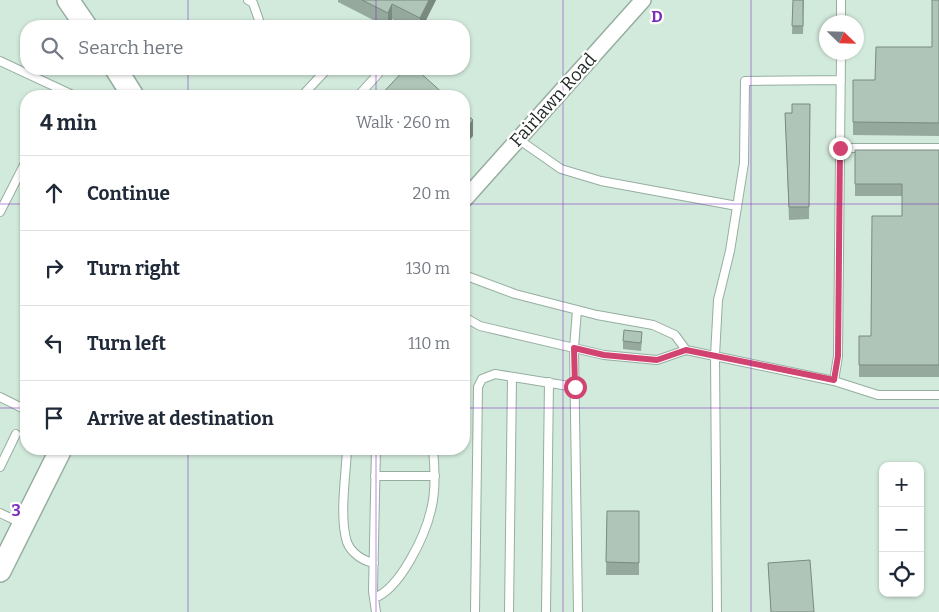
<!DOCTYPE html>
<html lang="en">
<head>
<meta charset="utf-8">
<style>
  body { margin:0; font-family:Bitter,serif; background:#f2f2f3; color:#1f2937 }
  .controls { position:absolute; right:15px; bottom:15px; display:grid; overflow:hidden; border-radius:10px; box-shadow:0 1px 4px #0004 }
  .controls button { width:45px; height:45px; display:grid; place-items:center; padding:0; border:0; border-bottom:1px solid #e0e1e3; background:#fff; color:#1f2937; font:25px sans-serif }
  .compass { position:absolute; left:819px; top:15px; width:45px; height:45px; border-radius:50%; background:#fff; box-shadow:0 1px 4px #0004; rotate:113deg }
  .stop { position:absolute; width:15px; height:15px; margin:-11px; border:4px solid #d14471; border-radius:50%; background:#fff }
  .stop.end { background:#d14471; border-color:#fff; box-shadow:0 1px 5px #0008 }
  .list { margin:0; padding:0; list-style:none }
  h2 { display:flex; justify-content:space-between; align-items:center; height:65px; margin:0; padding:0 20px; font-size:21px }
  h2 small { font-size:16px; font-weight:400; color:#747a83 }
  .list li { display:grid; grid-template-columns:32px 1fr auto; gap:15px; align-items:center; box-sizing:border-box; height:75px; padding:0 20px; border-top:1px solid #e0e1e3 }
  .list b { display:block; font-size:19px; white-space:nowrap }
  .list em { font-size:16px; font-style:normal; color:#747a83 }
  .icon { flex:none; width:28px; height:28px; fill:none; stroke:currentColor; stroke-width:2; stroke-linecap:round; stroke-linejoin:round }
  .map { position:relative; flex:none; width:939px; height:612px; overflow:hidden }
  .search { position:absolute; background:#fff; box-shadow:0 1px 4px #0004; left:20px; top:20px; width:450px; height:55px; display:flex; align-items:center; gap:12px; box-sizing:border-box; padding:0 18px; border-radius:20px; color:#747a83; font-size:19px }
  .panel { position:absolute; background:#fff; box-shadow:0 1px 4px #0004; left:20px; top:90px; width:450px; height:365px; border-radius:20px }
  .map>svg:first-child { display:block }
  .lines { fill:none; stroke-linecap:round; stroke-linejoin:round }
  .lane-casing { stroke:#96aea0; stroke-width:10 }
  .street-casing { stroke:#96aea0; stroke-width:18 }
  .secondary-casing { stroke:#96aea0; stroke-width:24 }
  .lane { stroke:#fff; stroke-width:8 }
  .street { stroke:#fff; stroke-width:15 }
  .secondary { stroke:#fff; stroke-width:21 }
  .wall { fill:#96a99d }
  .shaded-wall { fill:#7a8a80 }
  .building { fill:#aec5b7; stroke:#7a8a80 }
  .route { stroke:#d14471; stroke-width:6 }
  .grid { fill:none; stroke:#7b2cbf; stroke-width:1; stroke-opacity:0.55 }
  .labels { text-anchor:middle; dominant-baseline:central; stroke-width:4.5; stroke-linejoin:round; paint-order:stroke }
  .street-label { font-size:18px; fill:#1b241f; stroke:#fff }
  .grid-label { font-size:16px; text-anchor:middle; font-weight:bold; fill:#7b2cbf; stroke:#fff; stroke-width:4.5; stroke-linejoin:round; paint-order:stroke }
</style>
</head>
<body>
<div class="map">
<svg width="939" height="612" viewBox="0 0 939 612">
  <rect width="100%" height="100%" fill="#d2eadb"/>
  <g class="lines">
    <g class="lane-casing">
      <path id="lane" d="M248 0 253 3 261 26
        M841 22V0
        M0 61 75 96
        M302 96 327 69
        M358 96 378 74 380 69
        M518 139 561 169 601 181 737 206
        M840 148H939
        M0 212 26 161
        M464 275 515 294 597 315 653 325 675 335 686 350 657 360 604 355 480 326 464 317
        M577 310 574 348 578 612
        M686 350 834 381 878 395H939
        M834 381 838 356 841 52
        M0 397 26 410
        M347 449C346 475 339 517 347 542 351 553 363 561 374 563
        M0 467 16 434
        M375 476H435
        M0 513 23 524
        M374 598C400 589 425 536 431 510 436 491 435 469 433 449
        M376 612 373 591 376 449
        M475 612 478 387 482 379 495 374 575 387
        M509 612 512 377
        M546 612 549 382
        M717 612 715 356 718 300 730 251 744 163 745 81 841 80"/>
    </g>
    <g class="street-casing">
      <path id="street" d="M464 200 643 0"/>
    </g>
    <g class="secondary-casing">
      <path id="secondary" d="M68 0 86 26
        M116 69 133 96
        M0 571 61 449"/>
    </g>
    <use href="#lane" class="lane"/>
    <use href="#street" class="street"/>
    <use href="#secondary" class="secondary"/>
  </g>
  <path class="wall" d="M338 0H436L423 26H407L392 19 388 26H385L338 2Z
    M793 0H804L803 34H792Z
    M939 0V136L853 135V80H875L932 47Z
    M810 104 809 219 789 220 785 113H792Z
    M855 150H939V377H859V336H871L902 216V196H855Z
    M642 340 641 351 623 349V341Z
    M607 511H639V575H606Z
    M768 563 814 612H771Z"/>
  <path class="shaded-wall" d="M429 0H436L423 26H420V18Z
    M392 4V19L388 26V13Z
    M473 120V136L464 146V131Z"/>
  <path class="building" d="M362 0H429L420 18 392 4 388 13Z
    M793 0H803V26H792Z
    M932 0H939V123L853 122V80H875L876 47H932Z
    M405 69H416L446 96H380Z
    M792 104H810L809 207H789L785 113H792Z
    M464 112 473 120 464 131Z
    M855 150H939V365H859V336H871L872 216H902V184H855Z
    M624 330 642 332 641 343 623 341Z
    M607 511H639V563L606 562Z
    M810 560 814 612H771L768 563Z"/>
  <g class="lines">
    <path class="route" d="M575 387 574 348 604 355 657 360 686 350 834 380 838 356 840 148"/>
  </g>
  <path class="grid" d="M188 0V26M376 0V26M563 0V612M751 0V612M188 69V96M376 69V96M0 204H26M464 204H939M0 408H26M464 408H939M188 449V612M376 449V612"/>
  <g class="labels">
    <g class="street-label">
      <text transform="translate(553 100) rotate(-48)">Fairlawn Road</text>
    </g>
  </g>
  <g class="grid-label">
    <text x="657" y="22">D</text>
    <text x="16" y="516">3</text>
  </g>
</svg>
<div class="controls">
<button>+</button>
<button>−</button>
<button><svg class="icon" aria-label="locate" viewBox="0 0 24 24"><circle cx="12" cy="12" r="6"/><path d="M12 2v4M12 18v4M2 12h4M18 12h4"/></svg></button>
</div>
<svg class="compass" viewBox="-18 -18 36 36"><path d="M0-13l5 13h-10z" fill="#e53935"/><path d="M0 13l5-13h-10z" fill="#747a83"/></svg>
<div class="stop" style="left:575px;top:387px"></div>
<div class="stop end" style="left:840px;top:148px"></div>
<div class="search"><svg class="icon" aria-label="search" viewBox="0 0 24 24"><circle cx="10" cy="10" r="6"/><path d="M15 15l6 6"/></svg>Search here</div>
<section class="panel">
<h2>4 min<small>Walk · 260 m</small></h2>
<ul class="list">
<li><svg class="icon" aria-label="ahead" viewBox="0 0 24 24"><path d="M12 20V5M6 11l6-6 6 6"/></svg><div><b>Continue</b></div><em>20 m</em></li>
<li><svg class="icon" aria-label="right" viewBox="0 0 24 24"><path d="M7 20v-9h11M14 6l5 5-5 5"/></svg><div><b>Turn right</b></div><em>130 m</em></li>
<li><svg class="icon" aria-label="left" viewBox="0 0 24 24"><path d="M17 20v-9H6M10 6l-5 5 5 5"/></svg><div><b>Turn left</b></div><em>110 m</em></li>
<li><svg class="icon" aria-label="arrive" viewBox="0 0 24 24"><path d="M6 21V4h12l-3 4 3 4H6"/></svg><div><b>Arrive at destination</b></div></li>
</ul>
</section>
</div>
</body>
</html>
